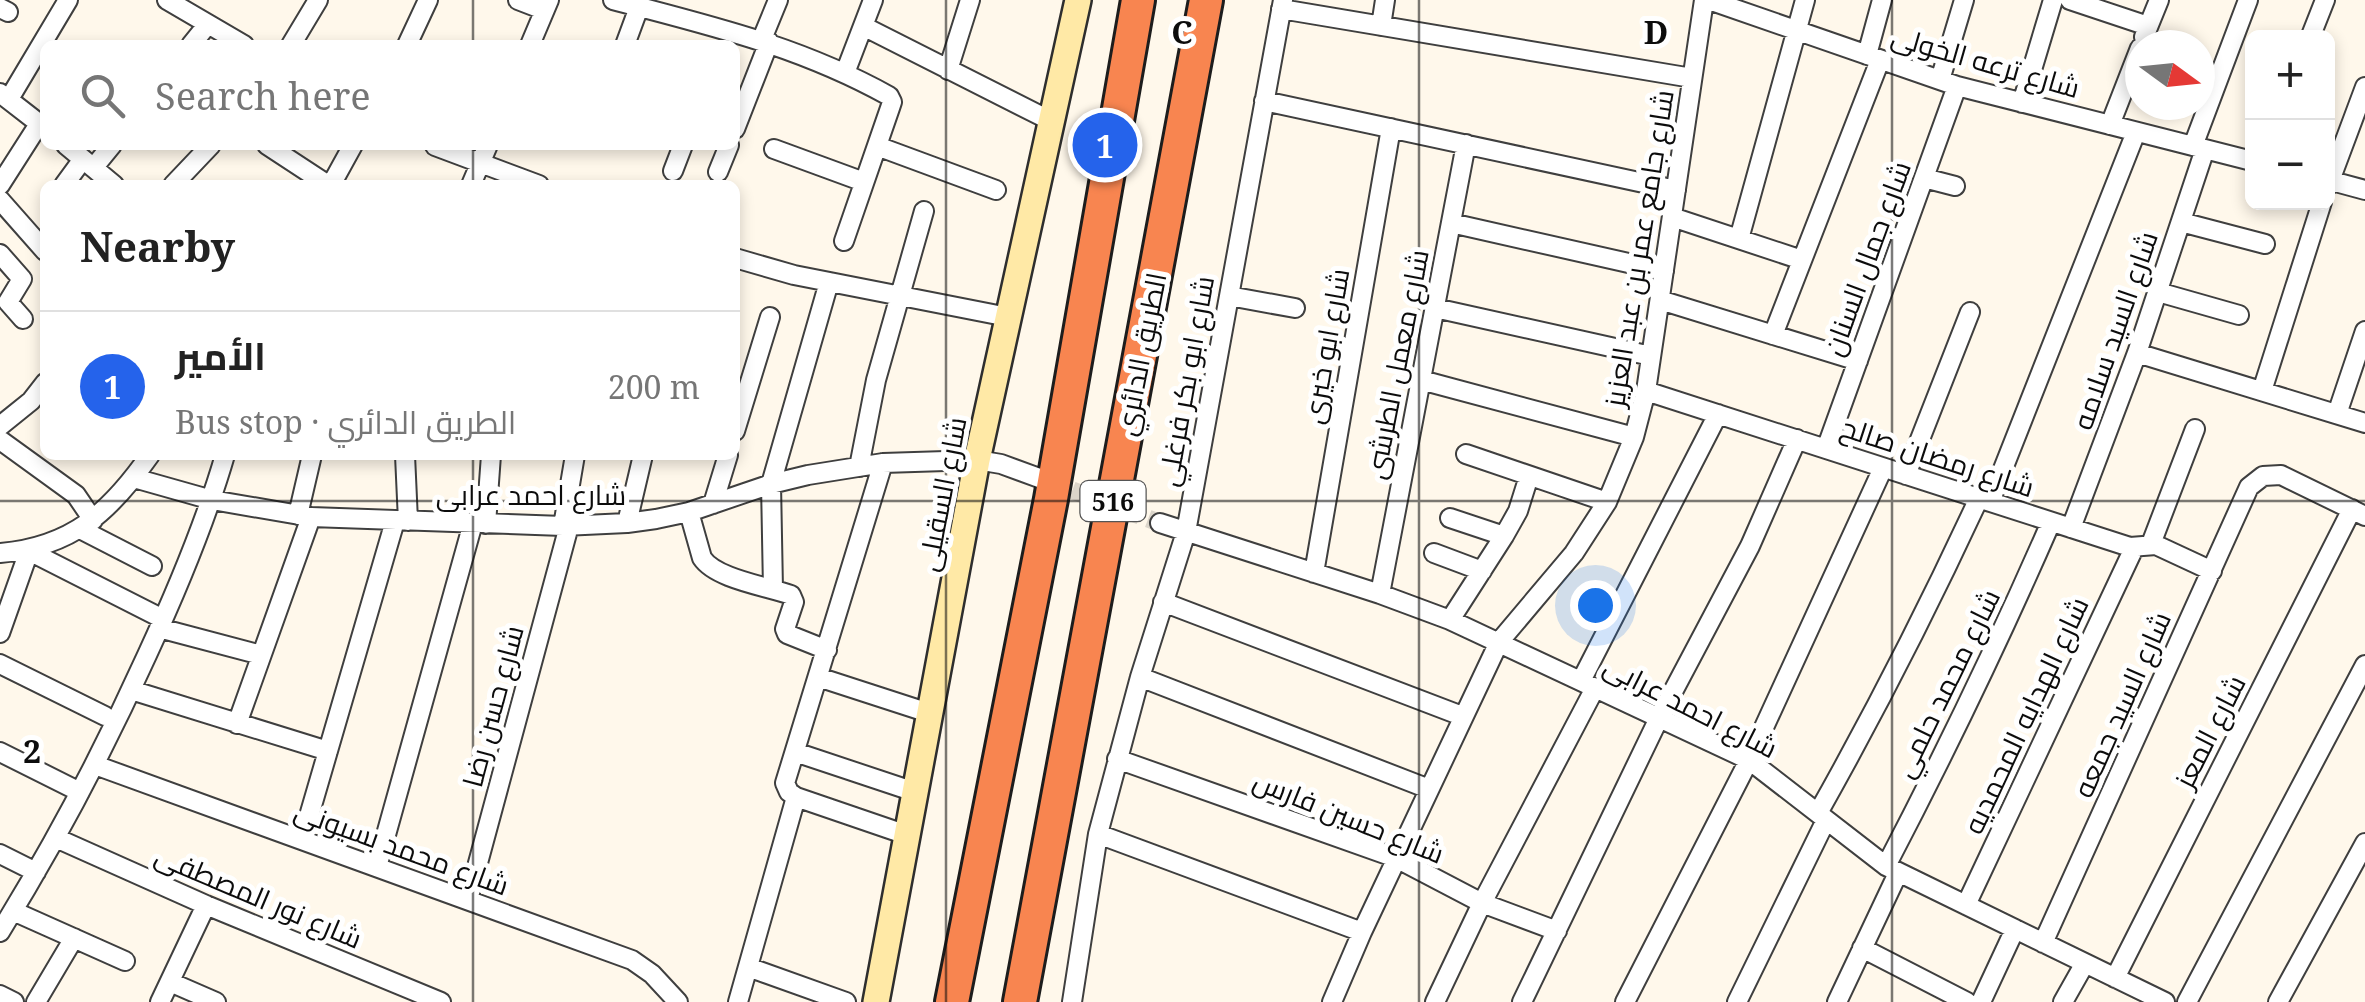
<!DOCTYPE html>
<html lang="en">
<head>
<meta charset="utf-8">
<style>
  body { margin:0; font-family:"Noto Serif",Cairo,serif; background:#f6f6f6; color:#222 }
  .controls { position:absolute; right:30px; top:30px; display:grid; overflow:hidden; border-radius:15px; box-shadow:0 5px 15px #0003 }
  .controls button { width:90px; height:90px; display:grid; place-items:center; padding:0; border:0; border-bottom:2px solid #e0e0e0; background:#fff; color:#222; font:50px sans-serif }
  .compass { position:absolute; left:2125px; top:30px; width:90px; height:90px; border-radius:50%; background:#fff; box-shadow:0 5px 15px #0003; rotate:105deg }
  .you { position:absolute; left:1595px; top:605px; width:35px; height:35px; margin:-25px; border:8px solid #fff; border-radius:50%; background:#1a73e8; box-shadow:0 0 0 15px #1a73e833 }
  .badge { display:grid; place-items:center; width:65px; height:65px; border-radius:50%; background:#2563eb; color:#fff; font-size:32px; font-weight:700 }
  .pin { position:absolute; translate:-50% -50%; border:5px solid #fff; box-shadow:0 2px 10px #0006 }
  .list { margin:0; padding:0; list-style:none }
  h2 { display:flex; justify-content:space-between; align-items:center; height:130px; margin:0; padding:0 40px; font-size:42px }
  h2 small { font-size:32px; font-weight:400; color:#767676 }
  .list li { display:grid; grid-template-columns:65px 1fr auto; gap:30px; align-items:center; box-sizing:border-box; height:150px; padding:0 40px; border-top:2px solid #e0e0e0 }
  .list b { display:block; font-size:38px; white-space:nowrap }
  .list p { margin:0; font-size:32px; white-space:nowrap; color:#767676 }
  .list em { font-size:32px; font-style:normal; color:#767676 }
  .icon { flex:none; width:55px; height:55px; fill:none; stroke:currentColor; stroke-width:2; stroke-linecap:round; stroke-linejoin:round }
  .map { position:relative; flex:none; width:2365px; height:1002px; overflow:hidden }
  .search { position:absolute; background:#fff; box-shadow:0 5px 15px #0003; left:40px; top:40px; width:700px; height:110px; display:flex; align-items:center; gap:25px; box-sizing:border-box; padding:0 35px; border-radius:15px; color:#767676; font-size:38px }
  .panel { position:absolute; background:#fff; box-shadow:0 5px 15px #0003; left:40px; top:180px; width:700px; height:280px; border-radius:15px }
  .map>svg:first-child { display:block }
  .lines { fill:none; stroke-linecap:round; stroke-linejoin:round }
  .street-tunnel { stroke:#dbd5ca; stroke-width:18; stroke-dasharray:18 9; stroke-linecap:butt }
  .street-casing { stroke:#3f3f3f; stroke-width:22 }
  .secondary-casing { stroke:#2e2e2e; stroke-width:30 }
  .highway-casing { stroke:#1d1d1d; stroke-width:38 }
  .street { stroke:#fff; stroke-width:18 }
  .secondary { stroke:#ffe9a6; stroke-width:25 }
  .highway { stroke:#f88550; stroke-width:32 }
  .grid { fill:none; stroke:#0c0c0c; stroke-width:2.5; stroke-opacity:0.55 }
  .labels { text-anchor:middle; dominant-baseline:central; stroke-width:10; stroke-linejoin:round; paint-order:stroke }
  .shield { fill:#fff; stroke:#555; stroke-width:2.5 }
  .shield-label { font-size:25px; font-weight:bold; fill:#0c0c0c }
  .street-label { font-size:28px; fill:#0c0c0c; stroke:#fff }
  .grid-label { font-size:32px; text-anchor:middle; font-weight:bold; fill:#0c0c0c; stroke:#fff; stroke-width:10; stroke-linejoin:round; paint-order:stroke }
</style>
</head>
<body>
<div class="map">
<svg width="2365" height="1002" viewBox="0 0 2365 1002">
  <rect width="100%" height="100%" fill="#fff8eb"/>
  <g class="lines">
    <path class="street-tunnel" d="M1047 481 1160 523"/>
    <g class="street-casing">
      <path id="street" d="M167 0 244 45
        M518 0 544 10
        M613 0C711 26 799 46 889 96L892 102 890 108 844 241
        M1709 0 1957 86 2252 161
        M2070 0 2148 26
        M0 8 8 12
        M1281 9 1692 78
        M863 26 1051 121
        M1381 26 1385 0
        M2144 37 2159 0
        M2310 38 2325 0
        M762 39 778 0
        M191 45 208 24
        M291 45 318 0
        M407 45 428 0
        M530 45 549 0
        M625 45 639 7
        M1867 55 1882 0
        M948 70 970 0
        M845 73 873 0
        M1940 80 1964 0
        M0 93 45 128
        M9 99 68 0
        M1264 101 1676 190
        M2022 103 2053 0
        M2110 125 2140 48
        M735 129 769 42
        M66 145 114 185
        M267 145 328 185
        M435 146 539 185
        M877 146 996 190
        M2193 146 2248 0
        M774 149 864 182
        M94 167 112 145
        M673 171 683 145
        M718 172 729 145
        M1924 178 1955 186
        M2328 180 2365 190
        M0 185 39 124
        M64 185 83 159
        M173 185 211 145
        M331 185 353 145
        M471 185 488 145
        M2328 186 2365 87
        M0 200 45 251
        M1672 217 1802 260
        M2181 222 2265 244
        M1451 223 1664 271
        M1739 239 1805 0
        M0 254 22 279 8 302 23 319
        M735 258 794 275 1008 317
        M2158 292 2239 315
        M1229 296 1295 308
        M1660 300 1858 361
        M1435 308 1651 356
        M1773 335 1880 60
        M2137 353 2365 423
        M1421 380 1634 437
        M1646 391 2130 547 2156 545 2212 571
        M2262 391 2322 202
        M2337 414 2365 331
        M0 426 31 401 45 383
        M735 431 770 317
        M0 440 76 495 93 520
        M1826 449 1957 86
        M1466 454 1607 502
        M405 455 408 521
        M883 463 785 783 789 792 796 797 907 835
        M859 467 876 380 924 211
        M1906 475 1970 312
        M134 478 212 500 311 517 563 526 627 523 656 519 689 512 771 484 808 475 883 463 977 460 1001 464 1042 479
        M1990 502 2136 132
        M713 504 728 455
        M689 512 702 558C716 579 766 586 791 595L794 602 785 629 787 634 827 650
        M298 515 312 455
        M1450 518 1504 536
        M627 523 643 455
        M1160 523 1380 594 1450 620 1749 760 1886 866 2165 1002
        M486 524 491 455
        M563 526 575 455
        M2071 528 2137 353 2205 149
        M80 529 152 566
        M2151 544 2195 429
        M0 553C72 547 110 512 150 455
        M1434 553 1482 571
        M1314 573 1391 128
        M773 589 771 484 829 282
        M1380 594 1466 144
        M1163 602 1462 716
        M1450 620 1504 536 1518 511 1529 476
        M159 628 261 655
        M0 633 29 551 163 619
        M0 664 105 716
        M818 677 929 713
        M1140 677 1429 789
        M1581 681 1718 414
        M131 690 328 751
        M237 724 311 517
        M0 752 80 792
        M795 752 915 792
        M1117 759 1396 858 1482 903 1557 931
        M95 765 632 960 652 974 678 1002
        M1818 813C1876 710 1929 606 1979 498
        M1098 834 1362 932
        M56 838 206 905 441 1002
        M302 840 395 521
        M0 854 36 872
        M1886 866C1945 753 2000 639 2051 522
        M377 867 473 523
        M468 900 569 526
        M1966 905 2134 548
        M13 911 125 961
        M0 932C55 843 104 750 147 655 177 590 205 524 225 455
        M2043 943 2249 487 2263 476 2281 475 2365 516
        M1862 948 1967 1002
        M748 967 846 1002
        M2115 978 2352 509
        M170 982 216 1002
        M0 995 14 1002
        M36 1002 74 938
        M160 1002 206 905
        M738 1002 796 797
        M1072 1002 1098 834 1140 677 1186 532 1283 0
        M1332 1002 1362 932 1499 642 1574 553 1607 502 1634 437 1646 391 1704 0
        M1435 1002 1482 903 1595 688
        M1522 1002 1659 718 1750 546 1797 439
        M1625 1002 1749 760 1883 468
        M1737 1002 1826 820
        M1837 1002 1898 873
        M1981 1002 2015 929
        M2063 1002 2085 963
        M2187 1002 2365 665
        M2278 1002 2365 843"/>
    </g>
    <g class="secondary-casing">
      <path id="secondary" d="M876 1002 977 460 1078 0"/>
    </g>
    <g class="highway-casing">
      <path id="highway" d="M952 1002 1051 499 1138 0
        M1020 1002 1206 0"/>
    </g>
    <use href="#street" class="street"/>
    <use href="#secondary" class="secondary"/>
    <use href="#highway" class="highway"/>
  </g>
  <path class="grid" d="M473 0V45M946 0V1002M1419 0V1002M1892 0V1002M473 145V185M473 455V1002M0 501H2365"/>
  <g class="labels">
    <rect class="shield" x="1080.5" y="481" width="65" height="40" rx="8"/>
    <g class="shield-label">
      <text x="1113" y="501">516</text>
    </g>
    <g class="street-label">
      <text transform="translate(1986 61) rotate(16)">شارع ترعه الخولى</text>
      <text transform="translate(1638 248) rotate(-81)">شارع جامع عمر بن عبد العزيز</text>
      <text transform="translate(1866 258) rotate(-70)">شارع جمال السنان</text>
      <text transform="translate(2114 330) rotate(-71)">شارع السيد سلامه</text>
      <text transform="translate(1325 346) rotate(-80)">شارع ابو خيرى</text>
      <text transform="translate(1140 354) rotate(-79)">الطريق الدائري</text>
      <text transform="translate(1396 364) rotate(-79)">شارع معمل الطرشى</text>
      <text transform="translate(1185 381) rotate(-80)">شارع ابو بكر فرغلي</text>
      <text transform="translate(1938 456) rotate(18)">شارع رمضان صالح</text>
      <text x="531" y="494">شارع احمد عرابى</text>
      <text transform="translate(941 494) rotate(-79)">شارع السقيلى</text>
      <text transform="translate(1946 683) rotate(-64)">شارع محمد حلمي</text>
      <text transform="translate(2121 704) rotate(-66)">شارع السيد جمعه</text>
      <text transform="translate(492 706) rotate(-75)">شارع حسن رضا</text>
      <text transform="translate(1691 706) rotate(27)">شارع احمد عرابى</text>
      <text transform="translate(2025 715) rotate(-65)">شارع الهدايه المحمديه</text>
      <text transform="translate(2209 731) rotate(-63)">شارع المعز</text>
      <text transform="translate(1349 816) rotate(22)">شارع حسين فارس</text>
      <text transform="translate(402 847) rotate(20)">شارع محمد بسيونى</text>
      <text transform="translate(259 896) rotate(23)">شارع نور المصطفى</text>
    </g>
  </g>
  <g class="grid-label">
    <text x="1182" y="44">C</text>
    <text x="1656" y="44">D</text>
    <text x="32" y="763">2</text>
  </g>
</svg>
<div class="controls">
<button>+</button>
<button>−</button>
</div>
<svg class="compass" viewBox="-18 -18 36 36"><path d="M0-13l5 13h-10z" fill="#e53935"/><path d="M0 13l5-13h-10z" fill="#767676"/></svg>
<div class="you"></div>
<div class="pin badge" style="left:1105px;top:145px">1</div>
<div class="search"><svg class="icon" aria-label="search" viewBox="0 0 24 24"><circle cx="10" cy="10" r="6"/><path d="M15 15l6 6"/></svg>Search here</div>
<section class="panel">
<h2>Nearby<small></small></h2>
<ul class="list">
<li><span class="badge">1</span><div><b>الأمير</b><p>Bus stop · الطريق الدائري</p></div><em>200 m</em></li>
</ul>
</section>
</div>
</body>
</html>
